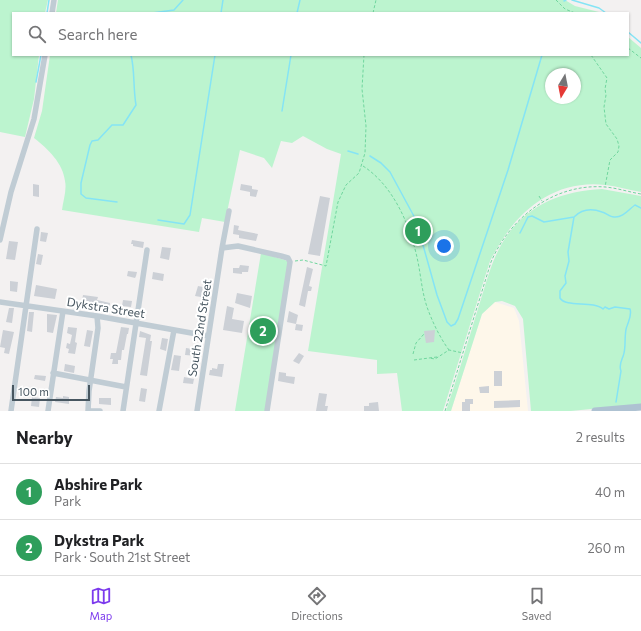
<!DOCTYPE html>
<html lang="en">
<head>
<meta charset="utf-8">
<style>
  body { margin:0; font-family:Commissioner,sans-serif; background:#f6f6f6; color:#202124 }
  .compass { position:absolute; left:545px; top:68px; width:36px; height:36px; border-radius:50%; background:#fff; box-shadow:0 1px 3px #0004; rotate:190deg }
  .scale { position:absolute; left:12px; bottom:10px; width:78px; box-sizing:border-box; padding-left:4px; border:2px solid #475660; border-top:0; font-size:11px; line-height:14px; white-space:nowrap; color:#475660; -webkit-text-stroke:3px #fff; paint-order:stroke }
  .you { position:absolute; left:444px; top:246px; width:14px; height:14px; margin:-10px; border:3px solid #fff; border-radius:50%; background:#1a73e8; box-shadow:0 0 0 6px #1a73e833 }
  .badge { display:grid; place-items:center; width:26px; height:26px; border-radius:50%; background:#7c3aed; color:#fff; font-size:13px; font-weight:700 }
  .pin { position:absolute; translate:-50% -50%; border:2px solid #fff; box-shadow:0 1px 4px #0006 }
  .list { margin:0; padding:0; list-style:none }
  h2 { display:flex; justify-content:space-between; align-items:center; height:52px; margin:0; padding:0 16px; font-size:17px }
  h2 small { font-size:13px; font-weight:400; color:#757577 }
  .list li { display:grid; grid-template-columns:26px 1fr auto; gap:12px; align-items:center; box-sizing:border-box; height:56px; padding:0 16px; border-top:1px solid #e0e0e0 }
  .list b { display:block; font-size:15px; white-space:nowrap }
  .list p { margin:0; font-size:13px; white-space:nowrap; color:#757577 }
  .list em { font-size:13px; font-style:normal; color:#757577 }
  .icon { flex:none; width:22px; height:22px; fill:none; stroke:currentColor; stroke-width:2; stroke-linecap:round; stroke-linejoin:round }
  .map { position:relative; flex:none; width:641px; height:411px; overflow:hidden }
  .search { position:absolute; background:#fff; box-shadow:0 1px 3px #0004; left:12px; right:12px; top:12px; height:44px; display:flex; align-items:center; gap:10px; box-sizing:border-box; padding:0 14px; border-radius:0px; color:#757577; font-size:15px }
  .sheet { height:164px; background:#fff }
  nav { display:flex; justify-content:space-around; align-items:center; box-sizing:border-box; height:56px; border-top:1px solid #e0e0e0; background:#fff; font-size:11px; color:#757577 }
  nav a { display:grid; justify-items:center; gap:2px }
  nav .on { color:#7c3aed }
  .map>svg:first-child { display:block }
  .commercial { fill:#fef7ea }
  .green { fill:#bcf4cf; fill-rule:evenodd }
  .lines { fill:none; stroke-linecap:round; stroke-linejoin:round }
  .stream { stroke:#85e4f5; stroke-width:1.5 }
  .building { fill:#ccd0d6 }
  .path { stroke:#70d69e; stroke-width:1; stroke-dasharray:3 2; stroke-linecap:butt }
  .minor { stroke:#c0ccd4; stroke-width:5.5 }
  .major { stroke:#aec2d2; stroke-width:7 }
  .labels { text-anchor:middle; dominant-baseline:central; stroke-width:4; stroke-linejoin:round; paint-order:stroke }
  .street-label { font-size:12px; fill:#475660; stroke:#fff }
</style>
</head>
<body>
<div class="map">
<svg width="641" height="411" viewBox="0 0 641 411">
  <rect width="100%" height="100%" fill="#f3f1f1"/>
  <path class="commercial" d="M495 302 514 308 519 321 528 411H451L482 314Z"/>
  <path class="green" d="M0 0H48L45 13H13V55H39L34 99 25 137 0 132Z
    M58 0H565L575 6 603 13H56Z
    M628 37 641 48V192C629 190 617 186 605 185 550 179 512 216 490 261L443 411H402L397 373 377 374V360L308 351 341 154 327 149 303 136 292 143 281 141 272 168 264 158 240 150 225 222 202 218 199 232 62 210C63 201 67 190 65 181 63 163 48 149 34 138L42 111 50 55H628ZM551 74H575V98H551Z
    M602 189 641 196V404L571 411H531L523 319 515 306 502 301 495 302 482 314 451 411H446C457 378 467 345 477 312 484 291 489 268 499 249 520 208 558 191 602 189Z
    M261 253 288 261 266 411H235Z"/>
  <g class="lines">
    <path class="stream" d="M572 0 599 8 606 13
      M564 1 566 0
      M47 13 49 0
      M152 13 174 10 183 0
      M221 13 223 0
      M297 13 300 0
      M628 32 641 43
      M36 82 41 55
      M282 111 291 55
      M348 151 358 154
      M370 156 381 163 390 172 416 220 437 295 447 322 451 326 455 324 458 319 508 170 542 55
      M117 202 86 198 81 194V183L90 145 92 141 98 140 112 125H123L136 105C133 88 135 71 131 55
      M158 220 184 224 190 215 215 55
      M520 233 528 217 532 216 544 222 574 217
      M616 402 621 371C618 364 623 359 624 353 626 346 624 332 627 326 629 320 632 315 630 309L615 307 609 309 605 307 603 309C593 300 566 308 560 298V291L566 283 565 276 569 261 568 252 574 217C582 209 591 208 602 212 606 213 610 217 614 217 623 218 629 209 635 205L641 208"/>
  </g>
  <path class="building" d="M33 184 39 185V197L33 196Z
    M241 184 252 186V189L258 190 256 197 250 196V192L240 190Z
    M320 196 330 198 320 256 308 254Z
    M234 225 239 226 238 230 258 234 256 241 239 238V235L233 234Z
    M41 232 48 233 46 242 40 241Z
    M132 240 144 242 143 248 133 246V244H131Z
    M9 241 18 242 15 260 6 259Z
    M162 247 171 248 169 260 160 258Z
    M38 254 43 255 41 265 36 264Z
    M240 265 249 266 248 272H242V274L233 273V268H239Z
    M307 267 313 269 309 286 312 287 311 291H308L305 307 299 305Z
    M128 271 137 272 136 276 135 278 127 276Z
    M153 272 164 274 163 281 152 279Z
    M10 281 18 282 17 292 10 291Z
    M36 285 57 289 55 299 34 296Z
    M198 286 203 287 201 297 195 296Z
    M237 293 252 296 250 308 235 303Z
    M83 295 98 297 97 300 110 303 109 310 83 307 81 306Z
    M123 300 132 301 131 307 122 306Z
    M227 306 234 308 232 319 244 321 242 333 223 330Z
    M9 308H14L12 323 6 322Z
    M289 311 298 315 296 324 303 325 302 331 295 330 296 324 287 322Z
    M29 312H34L32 332 27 331Z
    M47 314 57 315 53 333 47 332Z
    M68 327 77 328 75 342 77 343 75 354 68 353 69 349 66 348 67 343 70 344 72 335 67 333Z
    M121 327 129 328 128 334H127L124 350H122L121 360H118V364H112L113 359H110L111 353H116Z
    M3 330 14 332 9 354 4 353 5 348 0 347Z
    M87 330 93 331 90 347 84 346Z
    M435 330 434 342 426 343 424 331Z
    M140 331 151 335 150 341H152L147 376 140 375 146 338 139 337Z
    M162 338 168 339 166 351 160 349Z
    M186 348 199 350 198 356 185 355Z
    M299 353 304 356 299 364 293 361Z
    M174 355 181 356 179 371 171 370Z
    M65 364 75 366 74 373 64 371Z
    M218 364H224L222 377 209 375 210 370H212V368L217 369Z
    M494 371H502V386H494Z
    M279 372 286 373V376L295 377 294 384 278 381Z
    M35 375 46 376 45 381 34 379Z
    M184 377 194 379 193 384 183 383Z
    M489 386V393H480L479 387Z
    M141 388 147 389 145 402 139 401Z
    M319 393 327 394 325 406H328L327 411H316Z
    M63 396 69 397V404L55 402 56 397 63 398Z
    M32 397 40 398 39 407 31 406Z
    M99 398H111V405L99 404Z
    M465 399H473V404H470V411H462V402H465Z
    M520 400V407L494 408V401Z
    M378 402 379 411H364V406H369V403Z"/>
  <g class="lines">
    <path class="path" d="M556 0 565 9 575 13
      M373 13 376 0
      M628 48 641 58
      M591 55 607 78 605 89 606 95 604 107 606 124 617 139 619 146 618 152 610 160 605 187
      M363 166C394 186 411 227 418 262 421 277 422 292 427 307 432 321 440 338 449 350
      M539 196 542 201
      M295 261 303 260 326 266 338 202 346 185 359 173 365 153 366 126 362 89 364 55
      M413 354 416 343 424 334
      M437 357 429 358 435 359 449 350 463 353
      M414 360 429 358
      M445 411 491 262C510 217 555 183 605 187 617 188 629 192 641 194"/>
    <path class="minor" d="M52 13 54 0
      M0 240 11 192 34 119 45 55
      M222 248 229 211
      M0 302 97 316 208 336
      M53 373 126 387
      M11 411 37 229
      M48 411 63 311
      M88 411 89 391 98 328 97 316
      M88 411H100
      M123 411 147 250
      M159 411 174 330
      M197 411 222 248 238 246 281 256 288 258 290 262 267 411"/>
    <path class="major" d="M595 411 641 407"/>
  </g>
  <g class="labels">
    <g class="street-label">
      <text transform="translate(106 307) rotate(9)">Dykstra Street</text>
      <text transform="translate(199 328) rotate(-81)">South 22nd Street</text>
    </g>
  </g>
</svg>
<svg class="compass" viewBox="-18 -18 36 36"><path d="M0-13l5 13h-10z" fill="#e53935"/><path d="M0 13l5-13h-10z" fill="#757577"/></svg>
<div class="scale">100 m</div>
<div class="you"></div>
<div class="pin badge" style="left:418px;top:231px;background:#2e9e5b">1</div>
<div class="pin badge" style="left:263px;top:331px;background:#2e9e5b">2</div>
<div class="search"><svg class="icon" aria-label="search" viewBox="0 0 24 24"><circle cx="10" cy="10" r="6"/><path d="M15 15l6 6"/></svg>Search here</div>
</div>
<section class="sheet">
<h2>Nearby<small>2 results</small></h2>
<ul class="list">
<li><span class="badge" style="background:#2e9e5b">1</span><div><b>Abshire Park</b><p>Park</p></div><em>40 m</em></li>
<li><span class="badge" style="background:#2e9e5b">2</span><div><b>Dykstra Park</b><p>Park · South 21st Street</p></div><em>260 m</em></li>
</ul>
</section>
<nav>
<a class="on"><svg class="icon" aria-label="map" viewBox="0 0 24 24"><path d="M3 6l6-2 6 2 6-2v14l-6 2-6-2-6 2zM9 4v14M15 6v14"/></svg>Map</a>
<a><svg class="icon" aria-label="directions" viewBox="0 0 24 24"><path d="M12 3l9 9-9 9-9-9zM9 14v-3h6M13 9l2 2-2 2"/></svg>Directions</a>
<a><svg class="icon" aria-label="saved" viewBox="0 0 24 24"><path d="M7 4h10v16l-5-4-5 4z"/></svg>Saved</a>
</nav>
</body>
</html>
